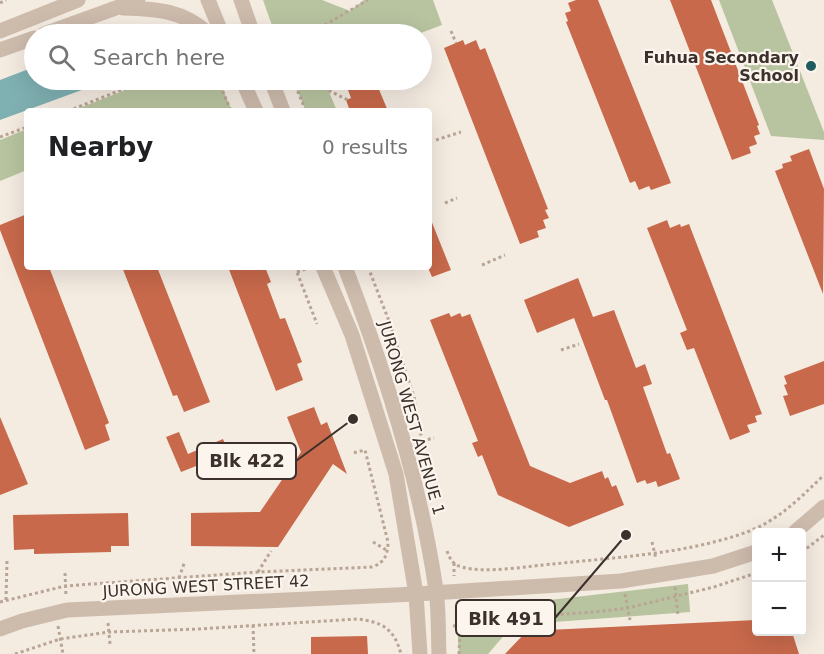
<!DOCTYPE html>
<html lang="en">
<head>
<meta charset="utf-8">
<style>
  body { margin:0; font-family:"DejaVu Sans",sans-serif; background:#f2f2f2; color:#202124 }
  .controls { position:absolute; right:18px; bottom:18px; display:grid; overflow:hidden; border-radius:6px; box-shadow:0 6px 24px #0002 }
  .controls button { width:54px; height:54px; display:grid; place-items:center; padding:0; border:0; border-bottom:2px solid #e0e0e0; background:#fff; color:#202124; font:30px sans-serif }
  .list { margin:0; padding:0; list-style:none }
  h2 { display:flex; justify-content:space-between; align-items:center; height:78px; margin:0; padding:0 24px; font-size:26px }
  h2 small { font-size:20px; font-weight:400; color:#757577 }
  .icon { flex:none; width:33px; height:33px; fill:none; stroke:currentColor; stroke-width:2; stroke-linecap:round; stroke-linejoin:round }
  .map { position:relative; flex:none; width:824px; height:654px; overflow:hidden }
  .search { position:absolute; background:#fff; box-shadow:0 6px 24px #0002; left:24px; top:24px; width:408px; height:66px; display:flex; align-items:center; gap:15px; box-sizing:border-box; padding:0 21px; border-radius:33px; color:#757577; font-size:22px }
  .panel { position:absolute; background:#fff; box-shadow:0 6px 24px #0002; left:24px; top:108px; width:408px; height:162px; border-radius:6px }
  .map>svg:first-child { display:block }
  .green { fill:#b8c4a0 }
  .water { fill:#7fb0b2 }
  .building { fill:#c8694b }
  .lines { fill:none; stroke-linecap:round; stroke-linejoin:round }
  .path { stroke:#b9a596; stroke-width:3; stroke-dasharray:3 3; stroke-linecap:butt }
  .minor { stroke:#cdbbac; stroke-width:15 }
  .tertiary { stroke:#cdbbac; stroke-width:15 }
  .poi-dot { fill:#1f5a5e; stroke:#fbf5ee; stroke-width:2 }
  .labels { text-anchor:middle; dominant-baseline:central; stroke-width:4.5; stroke-linejoin:round; paint-order:stroke }
  .poi-label { font-size:16px; font-weight:bold; fill:#3b302b; stroke:#fbf5ee; text-anchor:end }
  .street-label { font-size:16px; fill:#3b302b; stroke:#fbf5ee }
  .leader { fill:none; stroke:#3b302b; stroke-width:2 }
  .callout-dot { fill:#3b302b; stroke:#fbf5ee; stroke-width:2 }
  .callout { fill:#fbf5ee; stroke:#3b302b; stroke-width:2 }
  .callout-label { font-size:18px; text-anchor:middle; font-weight:bold; fill:#3b302b }
</style>
</head>
<body>
<div class="map">
<svg width="824" height="654" viewBox="0 0 824 654">
  <rect width="100%" height="100%" fill="#f4ebe1"/>
  <path class="green" d="M263 0H322L350 11 364 0H433L442 25 418 34H275Z
    M719 0H772L824 132V140L771 136Z
    M181 26 196 34H138L136 29Z
    M151 80H219L232 111H72Z
    M293 80H324L337 111H306Z
    M27 129V170L0 181V140Z
    M688 584 690 612 513 625 488 654H459C458 634 454 622 472 609Z"/>
  <path class="water" d="M34 67V80H109L0 120V80Z"/>
  <path class="building" d="M576 0H598L671 183 651 190 649 186 639 190 635 181 630 183 566 22 568 21 565 13 571 11 568 3Z
    M670 0H711L759 125 757 126 760 134 754 136 757 144 749 147 751 153 732 160Z
    M463 40 465 45 476 40 480 50 485 48 548 209 545 210 549 218 543 220 546 228 537 231 539 237 520 244 444 48Z
    M354 80H375L388 111H350L346 100 351 98 348 90 357 87Z
    M809 149 824 189 823 294 775 171 783 168 782 164 792 161 790 156Z
    M27 214V267H49L109 423 105 425 110 440 85 450 0 230V225Z
    M429 215 451 270 432 277 429 270Z
    M667 220 670 228 680 224 681 227 689 224 762 414 755 416 757 422 747 425 750 432 730 440 694 348 687 350 680 333 687 330 647 228Z
    M122 267H157L210 402 184 412 177 395 173 396Z
    M228 267H265L271 282 267 284 280 319 285 318 302 362 297 364 303 380 276 391Z
    M578 278 593 317 614 310 636 368 645 364 652 384 643 387 667 454 670 453 680 479 658 487 656 481 647 484 645 480 637 483 607 400H605L574 318 537 333 524 300Z
    M449 313 451 317 460 313 462 317 470 314 530 466 570 483 602 471 605 479 608 477 612 487 616 485 624 505 569 527 498 495 482 455 478 457 472 443 478 441 430 320Z
    M824 361V404L790 416 783 396 788 395 784 385 787 384 784 376Z
    M314 407 321 425 327 422 347 474 333 464 278 547 191 546V513L260 512 301 452 287 417Z
    M0 417 28 484 0 495Z
    M179 432 188 454 223 439 229 453 181 472 166 437Z
    M128 513 129 546H111V552L34 554V549L14 550 13 515Z
    M756 620V632H792L799 654H505L527 631Z
    M367 636 368 654H311V637Z"/>
  <g class="lines">
    <path class="path" d="M0 3 6 0
      M451 31 456 43
      M309 34 368 0
      M218 80 231 111
      M293 80 306 111
      M307 80 348 100
      M68 111 121 90 165 80
      M0 137 27 127
      M436 140 461 132
      M445 203 457 198
      M482 265 505 255
      M295 267 317 324
      M368 267 389 321 414 397 423 446
      M297 272 309 268
      M561 350 579 344
      M422 441 434 438
      M373 542 388 551
      M652 542 656 559
      M447 551C450 559 453 565 462 567 484 574 529 566 553 564 618 557 686 554 747 532 779 520 800 498 824 475
      M802 552 824 535
      M454 563V576
      M258 572 271 551
      M65 573 66 597
      M179 578 185 561
      M675 587 678 616
      M625 594 630 620
      M6 600 7 560
      M0 602 65 586 258 572 372 567C384 563 388 555 388 542L365 450 353 453
      M459 606 462 626
      M108 623 110 644
      M253 625 254 654
      M58 626 63 654
      M453 626 462 625
      M15 654 60 639 109 632 199 629 357 619C382 622 394 628 401 654
      M459 654 460 633 470 624 480 620 594 612 628 608 714 587 756 573"/>
    <path class="minor" d="M795 532 824 507
      M0 629 22 621 67 610 416 594 621 581 713 566 756 552"/>
    <path class="tertiary" d="M208 0 222 34
      M241 0 253 34
      M123 8C158 9 182 10 209 34
      M0 31 78 0
      M44 34 138 0
      M0 50 34 38
      M242 80 256 111
      M271 80 283 111
      M323 267 352 335 396 474 416 594 420 654
      M345 267C385 371 420 480 436 590 439 611 438 633 439 654"/>
  </g>
  <circle class="poi-dot" cx="811" cy="66" r="6"/>
  <g class="labels">
    <g class="poi-label">
      <text x="799" y="57">Fuhua Secondary<tspan x="799" dy="18">School</tspan></text>
    </g>
    <g class="street-label">
      <text transform="translate(412 418) rotate(74)">JURONG WEST AVENUE 1</text>
      <text transform="translate(206 586) rotate(-3)">JURONG WEST STREET 42</text>
    </g>
  </g>
  <path class="leader" d="M353 419L296 461M626 535L555 618"/>
  <g class="callout-dot">
    <circle cx="353" cy="419" r="6"/>
    <circle cx="626" cy="535" r="6"/>
  </g>
  <g class="callout">
    <rect x="197" y="443" width="99" height="36" rx="6"/>
    <rect x="456" y="600" width="99" height="36" rx="6"/>
  </g>
  <g class="callout-label">
    <text x="247" y="467">Blk 422</text>
    <text x="506" y="625">Blk 491</text>
  </g>
</svg>
<div class="controls">
<button>+</button>
<button>−</button>
</div>
<div class="search"><svg class="icon" aria-label="search" viewBox="0 0 24 24"><circle cx="10" cy="10" r="6"/><path d="M15 15l6 6"/></svg>Search here</div>
<section class="panel">
<h2>Nearby<small>0 results</small></h2>
<ul class="list">
</ul>
</section>
</div>
</body>
</html>
